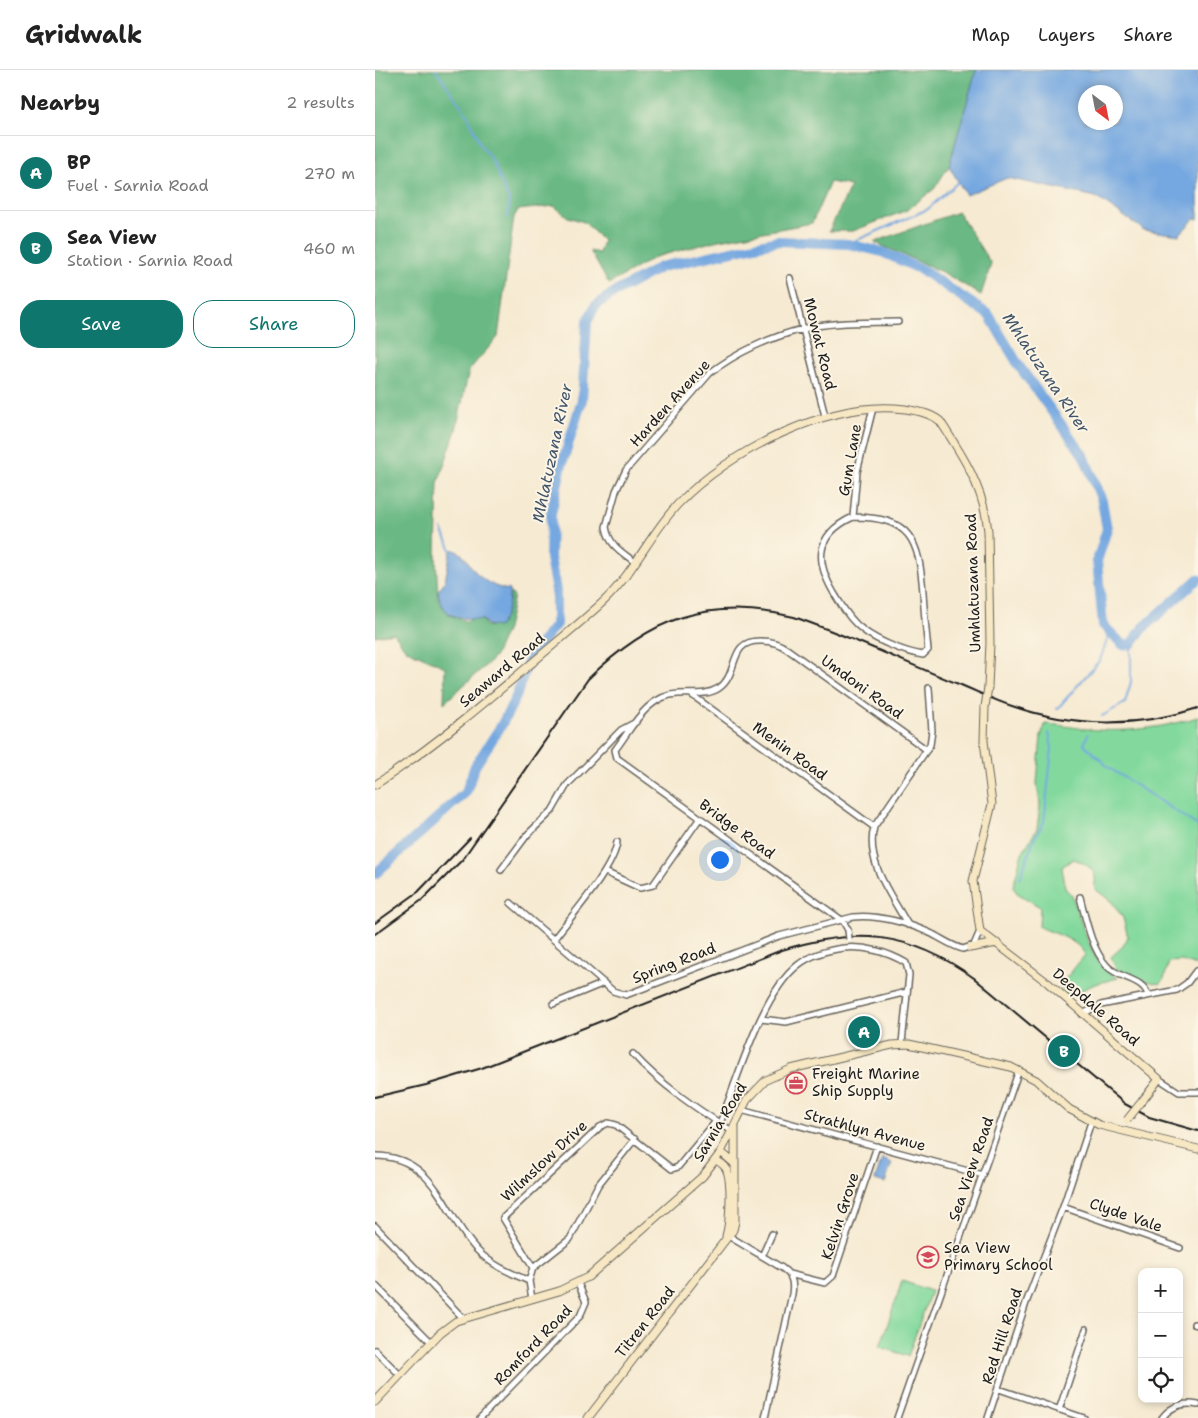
<!DOCTYPE html>
<html lang="en">
<head>
<meta charset="utf-8">
<style>
  body { margin:0; font-family:"Shantell Sans",sans-serif; background:#f6f6f6; color:#222 }
  .controls { position:absolute; right:15px; bottom:15px; display:grid; overflow:hidden; border-radius:10px; box-shadow:0 2px 8px #0003 }
  .controls button { width:45px; height:45px; display:grid; place-items:center; padding:0; border:0; border-bottom:1px solid #e0e0e0; background:#fff; color:#222; font:25px sans-serif }
  .compass { position:absolute; left:703px; top:15px; width:45px; height:45px; border-radius:50%; background:#fff; box-shadow:0 2px 8px #0003; rotate:148deg }
  .you { position:absolute; left:344px; top:789px; width:18px; height:18px; margin:-12px; border:4px solid #fff; border-radius:50%; background:#1a73e8; box-shadow:0 0 0 8px #1a73e833 }
  .badge { display:grid; place-items:center; width:32px; height:32px; border-radius:50%; background:#0f766e; color:#fff; font-size:16px; font-weight:700 }
  .pin { position:absolute; translate:-50% -50%; border:2px solid #fff; box-shadow:0 1px 5px #0006 }
  .list { margin:0; padding:0; list-style:none }
  h2 { display:flex; justify-content:space-between; align-items:center; height:65px; margin:0; padding:0 20px; font-size:21px }
  h2 small { font-size:16px; font-weight:400; color:#767676 }
  .list li { display:grid; grid-template-columns:32px 1fr auto; gap:15px; align-items:center; box-sizing:border-box; height:75px; padding:0 20px; border-top:1px solid #e0e0e0 }
  .list b { display:block; font-size:19px; white-space:nowrap }
  .list p { margin:0; font-size:16px; white-space:nowrap; color:#767676 }
  .list em { font-size:16px; font-style:normal; color:#767676 }
  .actions { display:flex; gap:10px; padding:15px 20px }
  .actions a { flex:1; padding:11px 0; border:1px solid #0f766e; border-radius:20px; text-align:center; font-size:18px; color:#0f766e }
  .actions .main { background:#0f766e; color:#fff }
  .icon { flex:none; width:28px; height:28px; fill:none; stroke:currentColor; stroke-width:2; stroke-linecap:round; stroke-linejoin:round }
  .map { position:relative; flex:none; width:823px; height:1348px; overflow:hidden }
  header { display:flex; align-items:center; gap:30px; box-sizing:border-box; height:70px; padding:0 25px; background:#fff; border-bottom:1px solid #e0e0e0 }
  header strong { font-size:24px }
  nav { display:flex; gap:28px; margin-inline-start:auto; font-size:18px }
  main { display:flex }
  aside { flex:1; background:#fff }
  .map>svg:first-child { display:block }
  .green { fill:#83d99d; stroke:#507a5c }
  .forest { fill:#6ab984; stroke:#436a50 }
  .water { fill:#75a7e0; stroke:#48627e; fill-rule:evenodd }
  .lines { fill:none; stroke-linecap:round; stroke-linejoin:round }
  .stream { stroke:#75a7e0; stroke-width:2 }
  .river { stroke:#75a7e0; stroke-width:10 }
  .street-casing { stroke:#68645c; stroke-width:8 }
  .secondary-casing { stroke:#68645c; stroke-width:9 }
  .street { stroke:#fff; stroke-width:5 }
  .secondary { stroke:#f7e8c3; stroke-width:7 }
  .rail { stroke:#1c1c1c; stroke-width:2 }
  .street-bridge-casing { stroke:#68645c; stroke-width:8; stroke-linecap:butt }
  .secondary-bridge-casing { stroke:#68645c; stroke-width:9; stroke-linecap:butt }
  .street-bridge { stroke:#fff; stroke-width:5 }
  .secondary-bridge { stroke:#f7e8c3; stroke-width:7 }
  .labels { text-anchor:middle; dominant-baseline:central; stroke-width:4; stroke-linejoin:round; paint-order:stroke }
  .street-label { font-size:15px; fill:#1c1c1c; stroke:#fcf5e5 }
  .poi-label { font-size:15px; fill:#1c1c1c; stroke:#fcf5e5; text-anchor:start }
  .water-label { font-size:16px; font-style:italic; fill:#40546a; stroke:#fcf5e5 }
</style>
</head>
<body>
<header>
<strong>Gridwalk</strong>
<nav><a>Map</a><a>Layers</a><a>Share</a></nav>
</header>
<main>
<aside>
<h2>Nearby<small>2 results</small></h2>
<ul class="list">
<li><span class="badge">A</span><div><b>BP</b><p>Fuel · Sarnia Road</p></div><em>270 m</em></li>
<li><span class="badge">B</span><div><b>Sea View</b><p>Station · Sarnia Road</p></div><em>460 m</em></li>
</ul>
<div class="actions"><a class="main">Save</a><a>Share</a></div>
</aside>
<div class="map">
<svg width="823" height="1348" viewBox="0 0 823 1348">
  <rect width="100%" height="100%" fill="#fcf5e5"/>
  <filter id="ink" filterUnits="userSpaceOnUse"><feTurbulence type="fractalNoise" baseFrequency=".02" numOctaves="2"/><feDisplacementMap in="SourceGraphic" scale="10" xChannelSelector="R" yChannelSelector="G"/><feConvolveMatrix kernelMatrix="1 2 1 2 8 2 1 2 1" color-interpolation-filters="sRGB"/></filter>
  <filter id="wash" filterUnits="userSpaceOnUse"><feTurbulence type="fractalNoise" baseFrequency=".0096" numOctaves="4" result="noise"/><feDisplacementMap in="SourceGraphic" scale="20" xChannelSelector="R" yChannelSelector="G"/><feGaussianBlur stdDeviation="1.12" result="paint"/><feColorMatrix in="noise" values="0 0 0 0 0 0 0 0 0 0 0 0 0 0 0 0 0 1.4 0 .05"/><feComposite in="paint" operator="in"/></filter>
  <g filter="url(#wash)">
    <rect width="100%" height="100%" fill="#f6ead2"/>
    <path class="green" d="M823 647V896L806 891 794 892 789 909 784 914 751 906 740 897 736 887 748 876 753 867 748 848 737 832 720 819C719 815 721 811 720 807 718 797 706 791 698 789L687 797 690 818 697 826C708 853 715 895 743 908L720 914 694 926 690 925 686 918V914L710 885C703 869 678 863 664 857L665 837 642 823 638 817 647 783 662 759 665 735 662 713 666 666 670 654C688 655 705 659 723 660 757 662 791 657 823 647Z
      M527 1211 556 1221 533 1286 505 1277Z"/>
    <path class="forest" d="M0 0H601L574 96 559 119 532 140 478 161H454L476 116 455 112 437 153 344 170 280 187 234 214 215 181 224 183 228 171 209 152 193 147 179 136 143 140 139 147 123 267 94 300 81 360 63 413 61 485 63 527 68 537 75 545 91 551 101 548 107 550 111 556C126 559 135 536 135 523L139 526 132 559 119 588 69 633 70 597 30 579 19 563 0 566Z
      M583 142 616 194 606 225 569 203 499 172Z"/>
    <path class="water" d="M601 0H823V149H819L804 165 769 160 721 127 632 108 591 125 574 96ZM710 22H740V52H710Z
      M76 479C90 482 91 491 99 500 107 511 121 518 134 520 135 533 132 547 123 557L112 555 108 550C85 547 68 551 63 521L70 511Z
      M507 1089 517 1093 510 1113 500 1110Z"/>
    <g class="lines">
      <path class="stream" d="M61 0 93 46 106 75 117 90 134 130 133 148
        M473 174 553 139 583 112
        M67 459 76 480
        M143 584 154 588
        M682 639 725 590 735 562
        M727 646 750 633 756 612V574
        M713 664 709 674 733 697 823 756
        M645 808 658 771 669 752 677 678 674 663"/>
      <path class="river" d="M0 804 91 722 100 696 126 656 141 627 154 588 181 554V521L175 488 176 444 187 394 207 330 212 252 220 236 237 224 286 197 403 171 473 174 507 182 547 200 614 245 644 296 709 386 727 431 732 459 722 491 728 555 748 575 756 574 768 558 823 509"/>
    </g>
  </g>
  <g filter="url(#ink)">
    <g class="lines">
      <g class="street-casing">
        <path id="street" d="M415 208 450 346
          M478 447C536 447 544 470 548 522 549 541 551 561 553 580L548 585C530 582 504 572 488 560 477 552 469 540 462 528 441 495 437 466 478 447Z
          M478 447 482 402 498 338
          M260 492C246 482 234 475 231 457L241 421 251 400 335 303C361 283 395 267 428 259 458 251 493 253 523 252
          M317 625 499 757
          M126 800 152 765 177 741 192 715 246 660 261 652
          M230 802 265 818 278 815 325 748
          M705 827C711 850 716 878 732 896 744 909 768 908 773 925
          M136 833 238 921 251 925 404 866 478 847C502 844 533 853 555 863 566 868 576 876 588 879L599 875 605 861
          M533 855C516 825 490 792 499 757L555 675 557 661 554 618
          M473 860 468 851 242 688 240 680C257 658 272 625 303 624 318 623 331 626 344 618 365 604 352 569 387 571 395 571 405 574 412 579L552 680
          M179 869C196 846 239 799 242 772
          M178 934 229 913
          M707 944 726 935 802 920 812 913 821 901
          M386 949 411 952 532 922
          M258 984C286 1015 322 1039 357 1061
          M784 1009 804 1022H823
          M366 1040 608 1105
          M345 1053C363 1009 386 924 423 895 437 884 452 880 469 878 490 876 513 882 531 893L534 905 527 973
          M0 1086C61 1086 68 1144 102 1180 116 1195 136 1203 154 1211
          M688 1137 805 1178
          M0 1156 88 1248
          M352 1165 407 1198C417 1205 419 1212 417 1224L390 1348
          M387 1186 397 1164
          M158 1198 128 1148 225 1057 233 1053 241 1055 297 1099 303 1097 341 1051
          M414 1204 450 1213 458 1206 502 1076
          M0 1215 56 1272
          M157 1229 154 1211 158 1198 195 1169 223 1115 260 1069
          M819 1254 823 1255
          M0 1280 25 1305
          M624 1319 709 1348
          M684 1340 711 1259
          M105 1348 205 1246 211 1232 203 1213
          M522 1348 644 1000
          M613 1348 651 1233 688 1137 716 1052
          M787 1348C796 1336 808 1332 823 1335"/>
      </g>
      <g class="secondary-casing">
        <path id="secondary" d="M610 637 609 671 617 734 598 811 605 861 673 913 784 1009 768 1030
          M0 715C58 677 111 632 164 587 186 568 209 550 230 530 259 502 275 464 303 434 354 381 455 329 530 339 542 341 555 343 565 351 588 386 609 418 613 461L615 573 613 617
          M595 878 622 873
          M341 1090C346 1093 351 1096 352 1101 357 1114 355 1154 351 1166
          M360 1093V1057
          M0 1332 65 1263 81 1251 184 1221 213 1207 328 1106 346 1082 372 1030 391 1010 416 999 517 975 534 974 636 997 661 1010 694 1039 724 1055 823 1079
          M213 1348 358 1160 360 1152V1094L346 1082"/>
      </g>
      <use href="#street" class="street"/>
      <use href="#secondary" class="secondary"/>
      <path class="rail" d="M0 853 43 822 95 768
        M0 864 47 830 87 790 213 609C275 548 333 526 419 547 474 566 527 591 581 613 599 620 618 630 637 636 698 657 762 658 823 638
        M0 1027 51 1015 107 998 407 880C480 857 536 862 599 908L750 1034 774 1047 823 1061"/>
      <g class="street-bridge-casing">
        <path id="street-bridge" d="M473 860 474 869"/>
      </g>
      <g class="secondary-bridge-casing">
        <path id="secondary-bridge" d="M610 637 613 617
          M752 1050 768 1030"/>
      </g>
      <use href="#street-bridge" class="street-bridge"/>
      <use href="#secondary-bridge" class="secondary-bridge"/>
    </g>
  </g>
  <defs>
    <g id="office-ring" transform="scale(1.125)"><circle r="9.5" fill="#fcf5e5" stroke="#d1495b" stroke-width="1.5"/><path d="M-6-3h4V-5.5h4V-3h4V5H-6ZM-1-4.5V-3h2v-1.5ZM-6 0V1H6V0Z" fill="#d1495b"/></g>
    <g id="school-ring" transform="scale(1.125)"><circle r="9.5" fill="#fcf5e5" stroke="#d1495b" stroke-width="1.5"/><path d="M0-5L7-2L0 1L-7-2ZM-4 1L0 2.5L4 1V4Q0 6-4 4Z" fill="#d1495b"/></g>
  </defs>
  <g fill-rule="evenodd">
    <use href="#office-ring" x="421" y="1013"/>
    <use href="#school-ring" x="553" y="1187"/>
  </g>
  <g class="labels">
    <g class="street-label">
      <text transform="translate(445 274) rotate(76)">Mowat Road</text>
      <text transform="translate(295 333) rotate(-48)">Harden Avenue</text>
      <text transform="translate(475 390) rotate(-80)">Gum Lane</text>
      <text transform="translate(598 513) rotate(-92)">Umhlatuzana Road</text>
      <text transform="translate(127 600) rotate(-40)">Seaward Road</text>
      <text transform="translate(487 617) rotate(36)">Umdoni Road</text>
      <text transform="translate(415 681) rotate(36)">Menin Road</text>
      <text transform="translate(362 759) rotate(36)">Bridge Road</text>
      <text transform="translate(299 893) rotate(-21)">Spring Road</text>
      <text transform="translate(721 937) rotate(41)">Deepdale Road</text>
      <text transform="translate(345 1052) rotate(-59)">Sarnia Road</text>
      <text transform="translate(490 1060) rotate(15)">Strathlyn Avenue</text>
      <text transform="translate(169 1091) rotate(-43)">Wilmslow Drive</text>
      <text transform="translate(596 1099) rotate(-71)">Sea View Road</text>
      <text transform="translate(751 1145) rotate(19)">Clyde Vale</text>
      <text transform="translate(465 1146) rotate(-72)">Kelvin Grove</text>
      <text transform="translate(270 1252) rotate(-52)">Titren Road</text>
      <text transform="translate(627 1266) rotate(-72)">Red Hill Road</text>
      <text transform="translate(158 1275) rotate(-46)">Romford Road</text>
    </g>
    <g class="poi-label">
      <text x="437" y="1004">Freight Marine<tspan x="437" dy="17">Ship Supply</tspan></text>
      <text x="569" y="1178">Sea View<tspan x="569" dy="17">Primary School</tspan></text>
    </g>
    <g class="water-label">
      <text transform="translate(671 303) rotate(56)">Mhlatuzana River</text>
      <text transform="translate(177 383) rotate(-78)">Mhlatuzana River</text>
    </g>
  </g>
</svg>
<div class="controls">
<button>+</button>
<button>−</button>
<button><svg class="icon" aria-label="locate" viewBox="0 0 24 24"><circle cx="12" cy="12" r="6"/><path d="M12 2v4M12 18v4M2 12h4M18 12h4"/></svg></button>
</div>
<svg class="compass" viewBox="-18 -18 36 36"><path d="M0-13l5 13h-10z" fill="#e53935"/><path d="M0 13l5-13h-10z" fill="#767676"/></svg>
<div class="you"></div>
<div class="pin badge" style="left:489px;top:962px">A</div>
<div class="pin badge" style="left:689px;top:981px">B</div>
</div>
</main>
</body>
</html>
